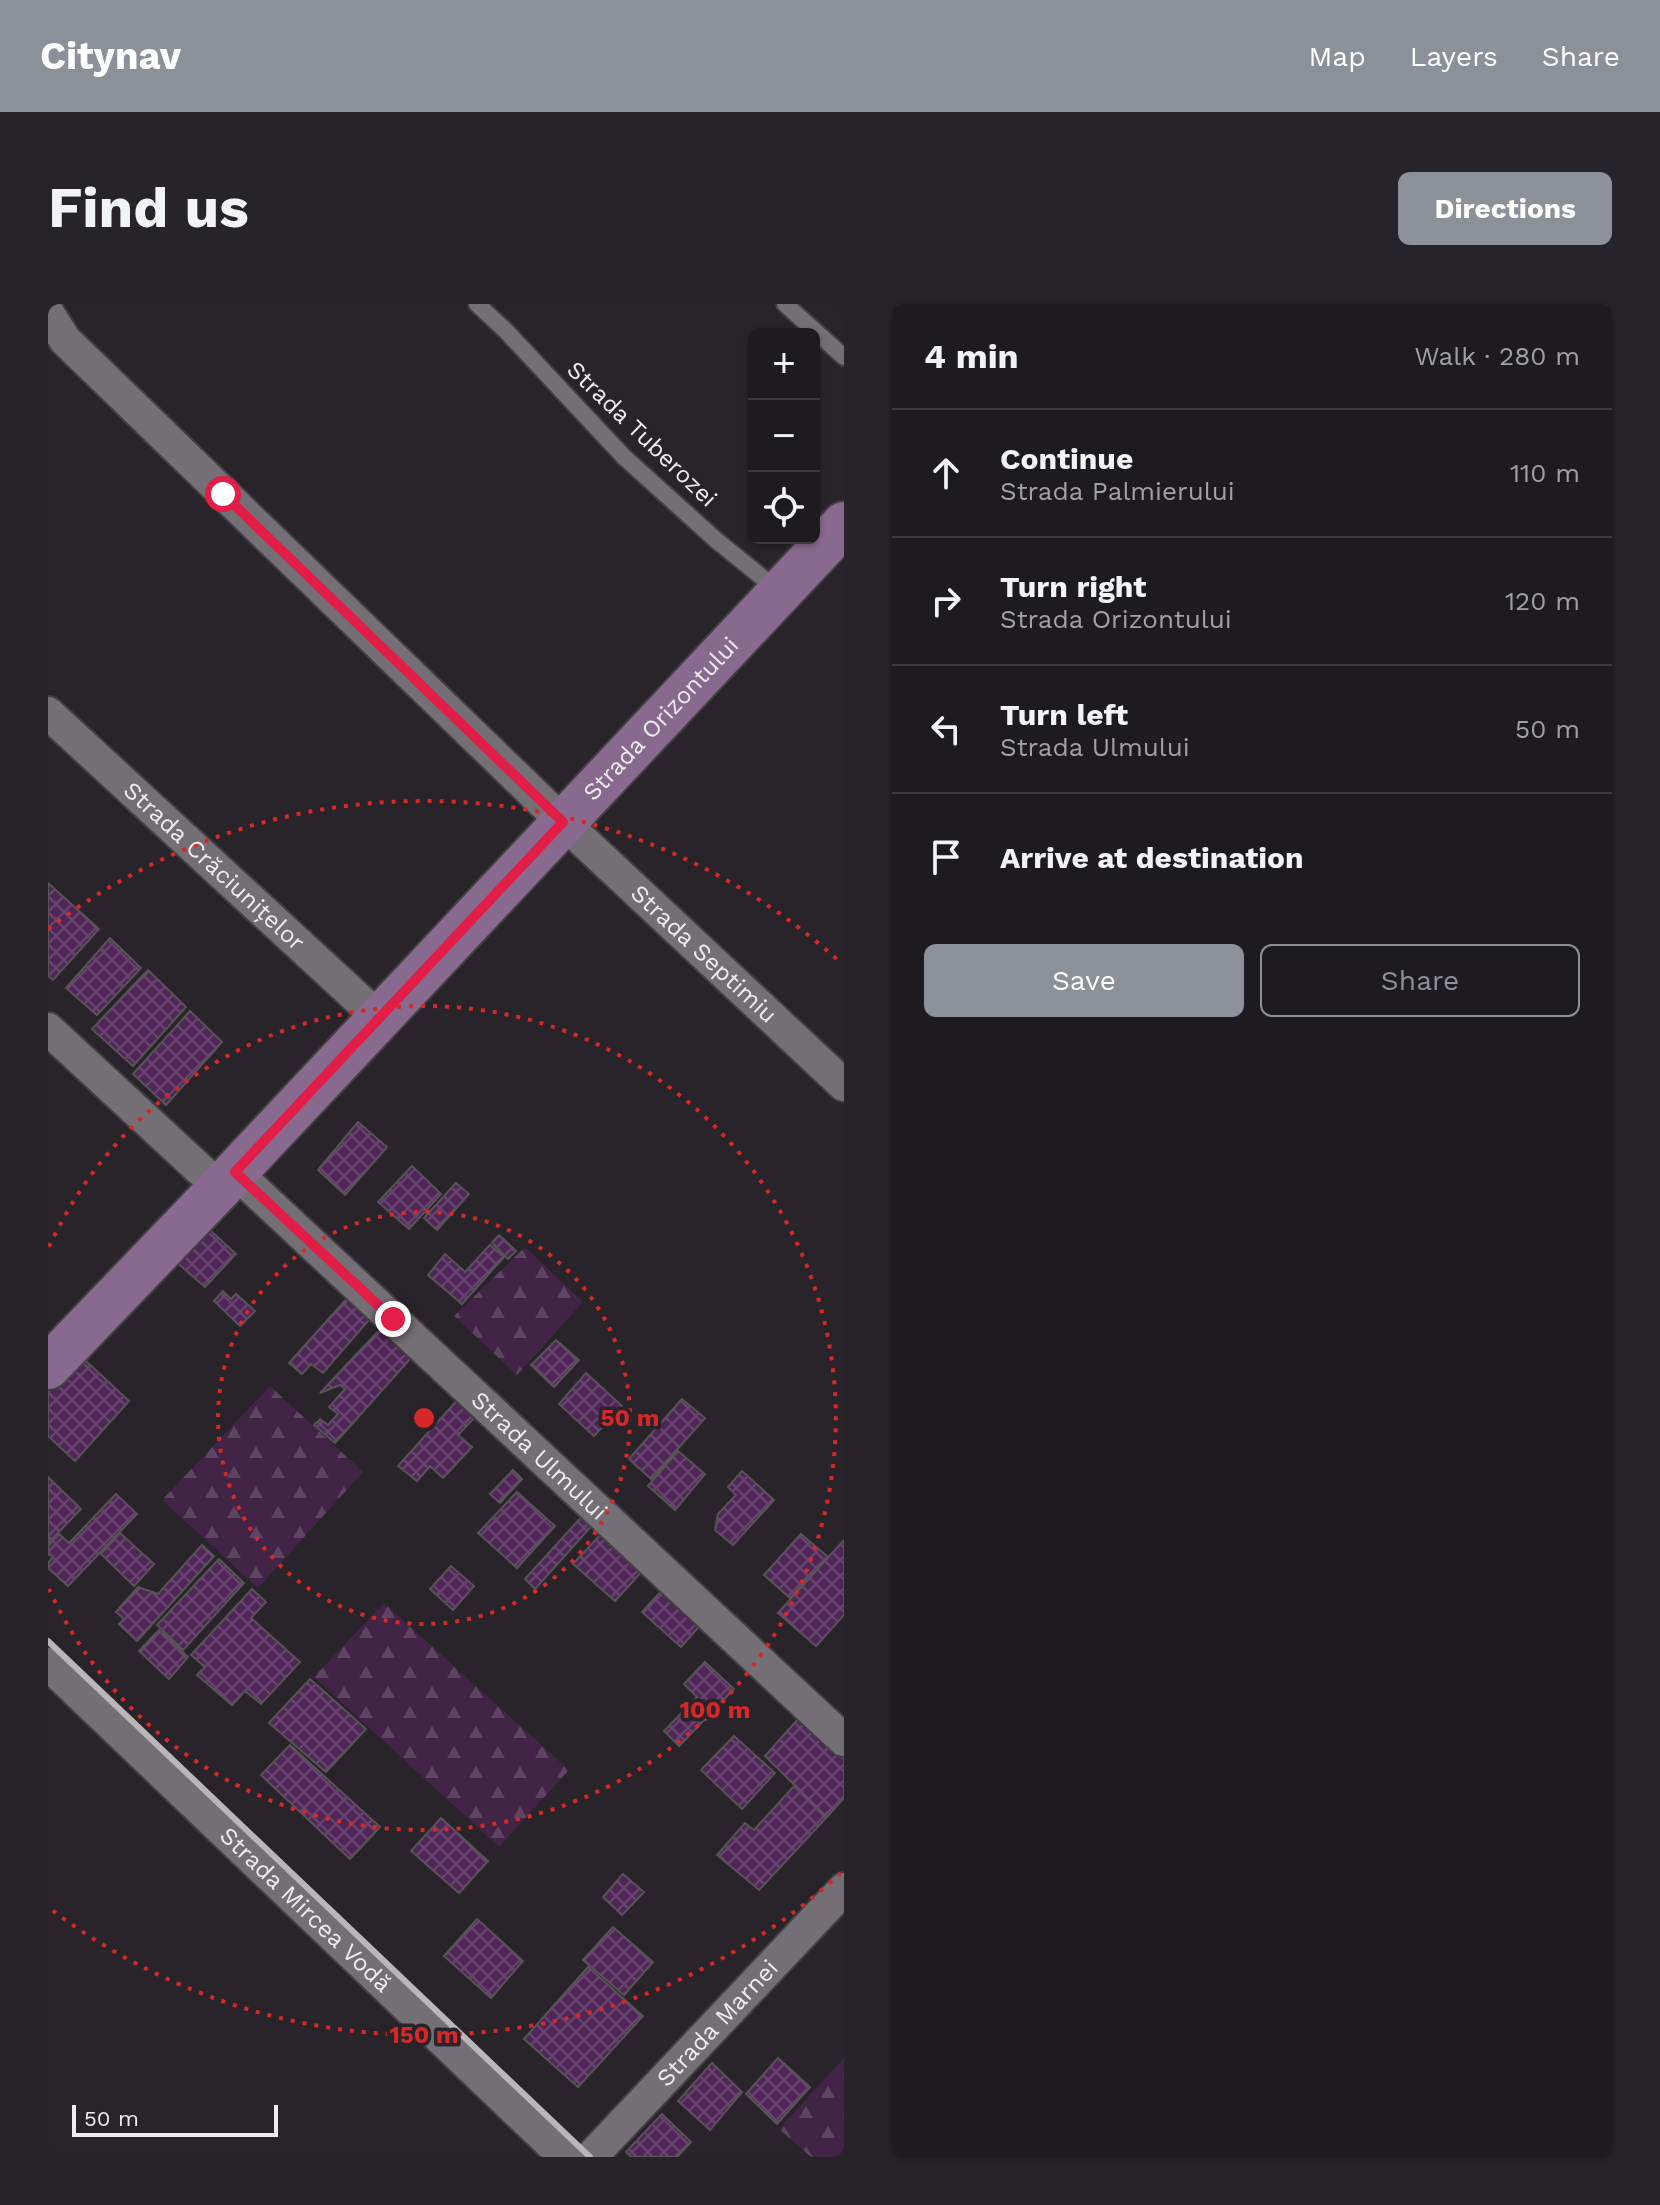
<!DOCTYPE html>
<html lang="en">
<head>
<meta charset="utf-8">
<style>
  body { margin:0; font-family:"Work Sans",sans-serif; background:#262428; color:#f1f3f6 }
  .controls { position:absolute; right:24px; top:24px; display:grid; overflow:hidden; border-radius:12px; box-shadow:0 2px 6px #0004 }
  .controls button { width:72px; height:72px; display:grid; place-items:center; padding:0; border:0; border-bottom:2px solid #3c393d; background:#1e1b1f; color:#f1f3f6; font:40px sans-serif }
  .scale { position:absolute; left:24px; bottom:20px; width:206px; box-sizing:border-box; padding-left:8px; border:4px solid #efecef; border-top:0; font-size:22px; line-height:28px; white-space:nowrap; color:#efecef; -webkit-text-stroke:6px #282429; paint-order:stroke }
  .stop { position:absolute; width:24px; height:24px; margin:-18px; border:6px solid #e11d48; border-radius:50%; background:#fff }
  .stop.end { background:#e11d48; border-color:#fff; box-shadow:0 2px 8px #0008 }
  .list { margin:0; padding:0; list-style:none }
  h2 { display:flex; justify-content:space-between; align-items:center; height:104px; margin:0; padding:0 32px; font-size:34px }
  h2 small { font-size:26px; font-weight:400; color:#a1a1a4 }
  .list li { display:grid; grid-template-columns:52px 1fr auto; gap:24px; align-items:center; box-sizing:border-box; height:128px; padding:0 32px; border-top:2px solid #3c393d }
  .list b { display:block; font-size:30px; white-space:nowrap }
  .list p { margin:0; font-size:26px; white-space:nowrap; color:#a1a1a4 }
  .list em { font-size:26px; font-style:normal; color:#a1a1a4 }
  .actions { display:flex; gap:16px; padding:24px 32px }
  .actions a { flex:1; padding:18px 0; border:2px solid #8c9099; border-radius:12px; text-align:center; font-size:28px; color:#8c9099 }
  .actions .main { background:#8c9099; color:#fff }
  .icon { flex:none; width:44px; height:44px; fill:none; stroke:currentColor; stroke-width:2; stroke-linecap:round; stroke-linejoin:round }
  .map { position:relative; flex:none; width:796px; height:1853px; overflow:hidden; border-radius:12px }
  header { display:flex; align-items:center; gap:48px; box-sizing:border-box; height:112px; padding:0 40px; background:#8c9099; color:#fff }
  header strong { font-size:38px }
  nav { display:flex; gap:44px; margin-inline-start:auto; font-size:28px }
  .intro { display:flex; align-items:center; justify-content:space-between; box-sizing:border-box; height:192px; padding:0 48px }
  h1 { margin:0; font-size:56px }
  .button { padding:20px 36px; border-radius:12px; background:#8c9099; color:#fff; font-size:28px; font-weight:700 }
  main { display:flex; gap:48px; padding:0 48px }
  aside { flex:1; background:#1e1b1f; border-radius:12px; box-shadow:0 2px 6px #0004 }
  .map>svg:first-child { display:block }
  .forest { fill:url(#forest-firs) }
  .building { fill:url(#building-cross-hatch); stroke:#575357; stroke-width:2 }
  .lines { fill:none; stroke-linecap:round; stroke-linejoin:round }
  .lane-casing { stroke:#423f42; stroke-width:20 }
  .street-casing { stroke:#423f42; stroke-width:36 }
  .secondary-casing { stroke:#423f42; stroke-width:48 }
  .lane { stroke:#736f74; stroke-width:16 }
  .street { stroke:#736f74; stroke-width:32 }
  .secondary { stroke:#886a8e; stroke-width:44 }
  .rail { stroke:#b9b5b9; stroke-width:6 }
  .route { stroke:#e11d48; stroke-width:10 }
  .ring { fill:none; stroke:#d62828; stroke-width:4; stroke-dasharray:4 8 }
  .labels { text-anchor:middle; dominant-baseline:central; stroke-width:7; stroke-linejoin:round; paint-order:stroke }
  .street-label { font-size:24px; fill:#efecef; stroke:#282429 }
  .centre { fill:#d62828; stroke:#282429; stroke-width:4 }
  .ring-label { font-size:24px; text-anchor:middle; font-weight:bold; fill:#d62828; stroke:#282429; stroke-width:7; stroke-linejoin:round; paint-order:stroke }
</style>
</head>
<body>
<header>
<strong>Citynav</strong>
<nav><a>Map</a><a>Layers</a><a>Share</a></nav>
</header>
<div class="intro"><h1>Find us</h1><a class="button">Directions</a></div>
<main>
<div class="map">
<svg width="796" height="1853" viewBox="0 0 796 1853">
  <defs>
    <pattern id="forest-firs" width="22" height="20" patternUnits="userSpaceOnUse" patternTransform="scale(2)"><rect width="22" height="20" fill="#412446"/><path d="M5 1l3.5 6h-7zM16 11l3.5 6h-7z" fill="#5d4461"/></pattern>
    <pattern id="building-cross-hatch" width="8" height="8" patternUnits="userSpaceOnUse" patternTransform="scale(2)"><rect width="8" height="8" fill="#4f2657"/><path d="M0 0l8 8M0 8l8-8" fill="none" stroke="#69466f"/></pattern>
  </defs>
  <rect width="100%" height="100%" fill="#282429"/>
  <path class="forest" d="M477 943 535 998 469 1071 406 1012Z
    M222 1082 315 1168 210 1284 114 1196Z
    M336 1299 521 1466 451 1543 266 1373Z
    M796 1754V1853H763L731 1825Z"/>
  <path class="building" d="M0 579 51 625 5 676 0 672Z
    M62 634 93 664 49 711 18 684Z
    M100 666 138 703 85 762 44 725Z
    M142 707 174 738 118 801 85 770Z
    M310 818 339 843 297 891 270 866Z
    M364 862 393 890 361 925 330 898Z
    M408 879 421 890 389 926 376 914Z
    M149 914 188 950 157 983 117 948Z
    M451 931 468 947 460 955 444 939Z
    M442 941 456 953 414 1000 380 971 397 950 417 968Z
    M175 987 183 995 188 990 207 1007 192 1022 166 997Z
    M304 989 326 1010 275 1069 263 1060 254 1070 241 1059Z
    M339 1018 370 1046 287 1139 266 1121 272 1115 280 1121 290 1110 281 1103 297 1085 292 1081 272 1089Z
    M508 1036 531 1056 506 1083 483 1061Z
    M23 1043 81 1097 27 1157 0 1132V1068Z
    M538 1069 574 1102 546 1132 511 1100Z
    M413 1092 431 1109 410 1131 424 1143 395 1174 382 1162 369 1177 350 1162Z
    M634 1095 657 1114 603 1175 581 1155Z
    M630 1147 657 1170 627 1206 600 1182Z
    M465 1166 474 1175 452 1199 442 1190Z
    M694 1167 726 1196 685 1241 667 1226 670 1210 688 1191 680 1183Z
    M0 1173 33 1205 0 1239Z
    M469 1188 507 1222 469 1264 430 1229Z
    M68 1190 89 1210 20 1282 0 1264V1259L5 1253 0 1250V1242L11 1230 21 1239Z
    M537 1209 548 1217 487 1285 477 1275Z
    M557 1226 597 1264 567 1297 525 1260Z
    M72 1229 106 1260 86 1282 53 1250Z
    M753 1230 780 1253 742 1294 716 1271Z
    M796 1236V1311L768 1342 730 1309Z
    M154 1241 166 1252 89 1337 71 1320 76 1315 68 1308 90 1283 110 1290Z
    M171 1255 196 1279 135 1346 109 1321Z
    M403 1262 426 1282 405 1306 382 1285Z
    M618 1282 656 1317 633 1343 594 1308Z
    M204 1285 218 1298 203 1314 252 1358 213 1400 197 1387 184 1401 149 1371 157 1363 143 1351Z
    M111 1326 140 1353 121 1375 91 1347Z
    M657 1358 686 1385 631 1442 616 1427 649 1393 636 1380Z
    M262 1375 318 1425 278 1468 221 1419Z
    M751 1414 796 1455V1494L779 1513 717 1452Z
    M686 1432 727 1469 694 1505 653 1466Z
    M242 1441 332 1523 302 1555 213 1471Z
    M747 1481 779 1513 711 1586 669 1551 697 1519 706 1526Z
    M393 1514 440 1557 411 1589 363 1547Z
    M575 1570 596 1588 574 1611 555 1593Z
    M429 1615 475 1657 443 1694 396 1652Z
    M565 1623 605 1658 576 1691 535 1656Z
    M540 1663 595 1712 530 1783 476 1735Z
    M730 1754 762 1783 729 1820 698 1790Z
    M664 1759 694 1788 662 1826 630 1797Z
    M614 1810 643 1838 629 1853H583L578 1848Z"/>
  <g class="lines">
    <g class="lane-casing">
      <path id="lane" d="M429 0 459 28 576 153 668 236 731 287
        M737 0 796 53"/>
    </g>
    <g class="street-casing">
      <g id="street">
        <path id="s1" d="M0 9 17 36 515 518 796 781"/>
        <path id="s2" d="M0 409 331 714"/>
        <path d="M0 725 172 884"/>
        <path id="s3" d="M187 868 796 1436"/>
        <path id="s4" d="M0 1360 517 1853"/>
        <path id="s5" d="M543 1853 796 1585"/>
      </g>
    </g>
    <g class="secondary-casing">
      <g id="secondary">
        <path id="s6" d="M0 1063 172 884 796 220"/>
      </g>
    </g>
    <use href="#lane" class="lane"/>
    <use href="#street" class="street"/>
    <use href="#secondary" class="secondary"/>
    <path class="rail" d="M0 1337 542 1853"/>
  </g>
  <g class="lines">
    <path class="route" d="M175 190 515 518 187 868 345 1015"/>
  </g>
  <g class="ring">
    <circle cx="376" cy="1114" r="206"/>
    <path d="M1 943A412 412 0 1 1 1 1285"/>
    <path d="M793 1569A617 617 0 0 1 0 1603M0 625A617 617 0 0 1 793 659"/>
  </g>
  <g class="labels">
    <g class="street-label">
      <text transform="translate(594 130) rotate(44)">Strada Tuberozei</text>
      <text stroke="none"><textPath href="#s6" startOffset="892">Strada Orizontului</textPath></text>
      <text stroke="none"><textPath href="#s2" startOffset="226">Strada Crăciunițelor</textPath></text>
      <text stroke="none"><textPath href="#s1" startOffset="918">Strada Septimiu</textPath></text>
      <text stroke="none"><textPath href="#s3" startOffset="416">Strada Ulmului</textPath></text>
      <text stroke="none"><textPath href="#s4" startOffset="356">Strada Mircea Vodă</textPath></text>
      <text stroke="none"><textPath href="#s5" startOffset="184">Strada Marnei</textPath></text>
    </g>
  </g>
  <circle cx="376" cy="1114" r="12" class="centre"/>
  <g class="ring-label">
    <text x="582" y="1122">50 m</text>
    <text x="667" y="1414">100 m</text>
    <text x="376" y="1739">150 m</text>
  </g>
</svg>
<div class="controls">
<button>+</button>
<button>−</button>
<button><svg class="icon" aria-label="locate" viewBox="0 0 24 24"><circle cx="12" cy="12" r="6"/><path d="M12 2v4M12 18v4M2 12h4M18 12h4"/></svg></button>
</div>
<div class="scale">50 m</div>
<div class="stop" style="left:175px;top:190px"></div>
<div class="stop end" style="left:345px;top:1015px"></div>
</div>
<aside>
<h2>4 min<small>Walk · 280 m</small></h2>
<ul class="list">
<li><svg class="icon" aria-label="ahead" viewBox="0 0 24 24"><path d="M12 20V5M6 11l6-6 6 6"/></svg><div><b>Continue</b><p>Strada Palmierului</p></div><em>110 m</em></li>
<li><svg class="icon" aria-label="right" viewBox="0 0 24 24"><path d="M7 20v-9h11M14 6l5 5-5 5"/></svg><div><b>Turn right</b><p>Strada Orizontului</p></div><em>120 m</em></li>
<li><svg class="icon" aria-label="left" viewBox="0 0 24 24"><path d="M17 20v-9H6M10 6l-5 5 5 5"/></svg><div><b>Turn left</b><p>Strada Ulmului</p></div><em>50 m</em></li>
<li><svg class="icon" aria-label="arrive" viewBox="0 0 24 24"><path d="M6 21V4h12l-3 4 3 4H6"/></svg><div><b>Arrive at destination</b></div></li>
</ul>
<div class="actions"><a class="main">Save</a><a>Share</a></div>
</aside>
</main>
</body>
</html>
